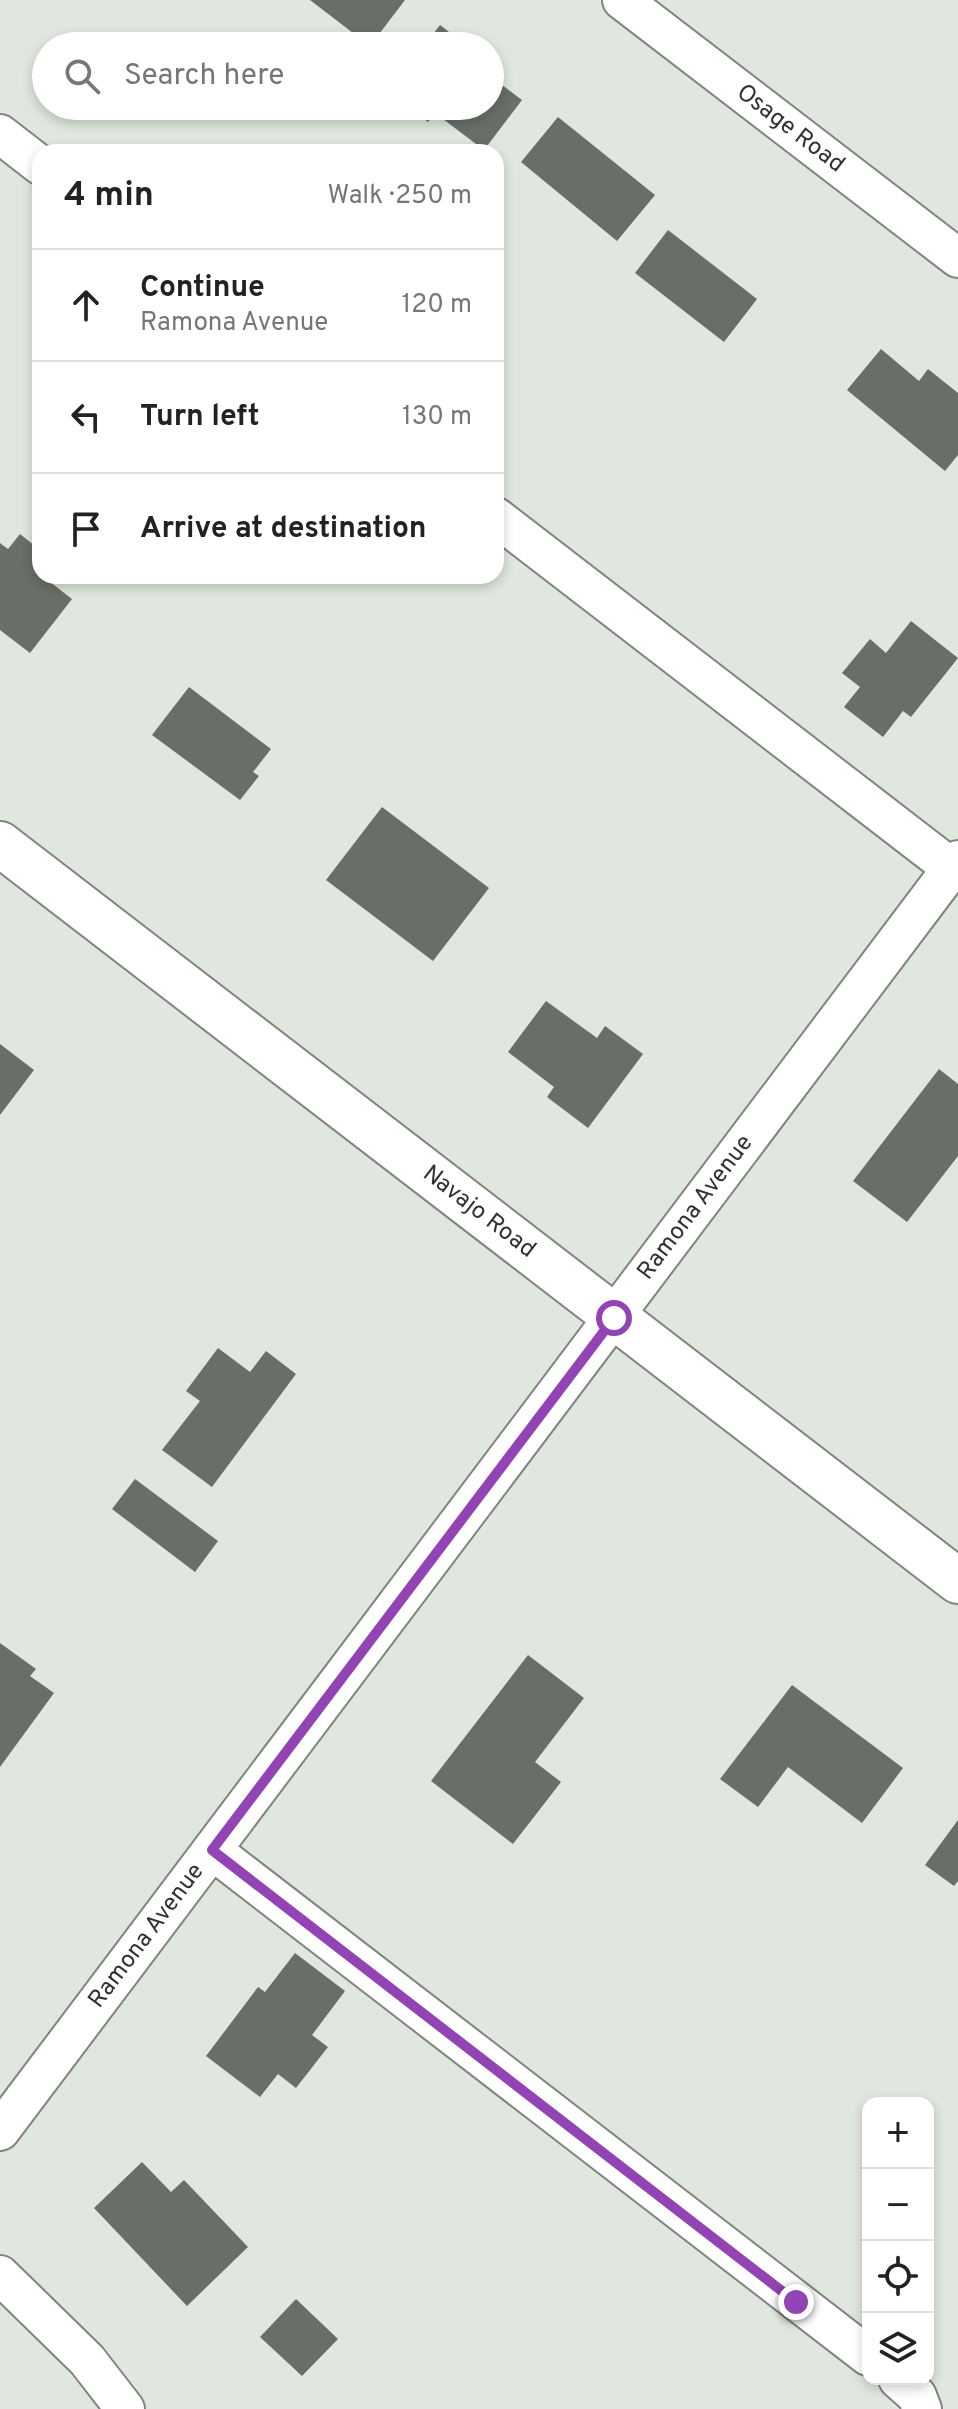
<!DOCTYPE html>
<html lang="en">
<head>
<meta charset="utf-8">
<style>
  body { margin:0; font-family:Overpass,sans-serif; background:#f2f2f2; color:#222 }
  .controls { position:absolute; right:24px; bottom:24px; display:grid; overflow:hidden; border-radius:16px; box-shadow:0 4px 12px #0003 }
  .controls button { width:72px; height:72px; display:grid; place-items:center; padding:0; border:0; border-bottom:2px solid #e0e0e0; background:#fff; color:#222; font:40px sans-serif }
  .stop { position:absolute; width:24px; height:24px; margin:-18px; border:6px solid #9244b4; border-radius:50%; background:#fff }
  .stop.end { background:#9244b4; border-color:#fff; box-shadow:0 2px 8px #0008 }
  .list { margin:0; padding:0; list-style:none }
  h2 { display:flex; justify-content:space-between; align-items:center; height:104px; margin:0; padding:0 32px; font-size:34px }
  h2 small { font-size:26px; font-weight:400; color:#767676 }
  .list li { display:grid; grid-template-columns:52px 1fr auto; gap:24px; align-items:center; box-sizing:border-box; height:112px; padding:0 32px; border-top:2px solid #e0e0e0 }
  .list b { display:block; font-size:30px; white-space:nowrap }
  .list p { margin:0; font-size:26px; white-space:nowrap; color:#767676 }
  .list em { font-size:26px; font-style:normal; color:#767676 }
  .icon { flex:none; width:44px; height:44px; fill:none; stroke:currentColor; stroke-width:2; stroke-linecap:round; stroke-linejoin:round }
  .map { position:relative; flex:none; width:958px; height:2409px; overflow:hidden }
  .search { position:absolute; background:#fff; box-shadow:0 4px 12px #0003; left:32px; top:32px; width:472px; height:88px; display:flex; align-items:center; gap:20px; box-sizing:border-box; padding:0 28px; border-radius:44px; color:#767676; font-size:30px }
  .panel { position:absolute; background:#fff; box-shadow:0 4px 12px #0003; left:32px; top:144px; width:472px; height:440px; border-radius:24px }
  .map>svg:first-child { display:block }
  .building { fill:#696f68 }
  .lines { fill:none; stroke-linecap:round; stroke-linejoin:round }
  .minor-casing { stroke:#7f857e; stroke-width:42 }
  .major-casing { stroke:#7f857e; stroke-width:48 }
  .minor { stroke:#fff; stroke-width:38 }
  .major { stroke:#fff; stroke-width:44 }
  .route { stroke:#9244b4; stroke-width:10 }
  .labels { text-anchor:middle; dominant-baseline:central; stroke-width:8; stroke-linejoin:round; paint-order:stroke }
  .street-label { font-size:24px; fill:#303330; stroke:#e0e7de }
</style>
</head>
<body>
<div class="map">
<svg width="958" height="2409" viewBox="0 0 958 2409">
  <rect width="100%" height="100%" fill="#e0e7de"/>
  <path class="building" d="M310 0H405L370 46Z
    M440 25 467 46H424Z
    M490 76 522 100 484 150 435 113 428 122 408 106H490Z
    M558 117 655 195 617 241 521 162Z
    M668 230 757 299 724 342 635 273Z
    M881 349 919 381 928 369 958 393V455L945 471 847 390Z
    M20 534 40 550V576H47L45 578 72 599 30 653 0 630V543L8 549Z
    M911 621 958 658 911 717 903 711 883 737 844 707 860 687 842 673 870 639 886 653Z
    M189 687 271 749 253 772 259 776 240 800 152 735Z
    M382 807 489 888 433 961 326 880Z
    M546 1001 597 1038 605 1026 643 1054 588 1128 547 1097 554 1087 508 1052Z
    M0 1044 34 1070 0 1115Z
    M939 1069 958 1084V1156L907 1222 853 1181Z
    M218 1348 250 1372 266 1351 296 1374 212 1487 162 1450 200 1401 186 1391Z
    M135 1479 218 1541 195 1572 112 1509Z
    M0 1643 36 1669 30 1676 54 1693 0 1767Z
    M528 1655 584 1698 535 1762 561 1782 513 1844 431 1781Z
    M792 1685 903 1768 862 1823 788 1767 758 1807 720 1779Z
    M958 1820V1881L954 1886 925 1865Z
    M295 1953 345 1991 312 2035 328 2047 296 2088 278 2074 260 2097 206 2056 258 1987 265 1992Z
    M142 2162 171 2192 184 2180 248 2247 187 2306 94 2208Z
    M296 2299 338 2339 302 2376 260 2337Z"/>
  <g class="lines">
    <g class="minor-casing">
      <g id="minor">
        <path id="s1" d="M622 0 958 258"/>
        <path d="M0 134 40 165"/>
        <path d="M496 517 958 873"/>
        <path d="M212 1850 868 2356"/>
        <path id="s2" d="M0 2131 958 860"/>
        <path d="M0 2275 87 2360 125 2409"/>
        <path d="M898 2379 917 2396 922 2409"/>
      </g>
    </g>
    <g class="major-casing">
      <g id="major">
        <path id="s3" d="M0 844 958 1581"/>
      </g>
    </g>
    <use href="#minor" class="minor"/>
    <use href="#major" class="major"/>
  </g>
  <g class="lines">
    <path class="route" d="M614 1318 212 1850 796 2302"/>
  </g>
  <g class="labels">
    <g class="street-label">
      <text stroke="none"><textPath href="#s1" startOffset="212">Osage Road</textPath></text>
      <text stroke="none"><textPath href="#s2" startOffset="1156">Ramona Avenue</textPath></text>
      <text stroke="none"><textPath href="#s3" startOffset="604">Navajo Road</textPath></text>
      <text stroke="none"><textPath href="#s2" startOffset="244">Ramona Avenue</textPath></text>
    </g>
  </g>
</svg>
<div class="controls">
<button>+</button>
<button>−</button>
<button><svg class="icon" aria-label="locate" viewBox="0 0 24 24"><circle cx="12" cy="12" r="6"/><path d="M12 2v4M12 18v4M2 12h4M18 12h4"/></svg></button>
<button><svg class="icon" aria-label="layers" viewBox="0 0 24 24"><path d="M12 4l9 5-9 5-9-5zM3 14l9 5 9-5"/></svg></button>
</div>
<div class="stop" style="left:614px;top:1318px"></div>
<div class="stop end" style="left:796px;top:2302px"></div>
<div class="search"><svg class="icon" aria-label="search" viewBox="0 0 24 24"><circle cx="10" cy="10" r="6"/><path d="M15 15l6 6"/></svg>Search here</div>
<section class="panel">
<h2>4 min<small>Walk · 250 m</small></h2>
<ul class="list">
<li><svg class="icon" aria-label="ahead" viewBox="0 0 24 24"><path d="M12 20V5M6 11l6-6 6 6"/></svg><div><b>Continue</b><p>Ramona Avenue</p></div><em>120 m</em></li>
<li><svg class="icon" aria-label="left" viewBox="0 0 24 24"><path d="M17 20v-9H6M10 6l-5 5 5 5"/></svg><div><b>Turn left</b></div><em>130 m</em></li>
<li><svg class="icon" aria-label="arrive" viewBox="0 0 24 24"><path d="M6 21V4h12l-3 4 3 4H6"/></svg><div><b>Arrive at destination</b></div></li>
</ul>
</section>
</div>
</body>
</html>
